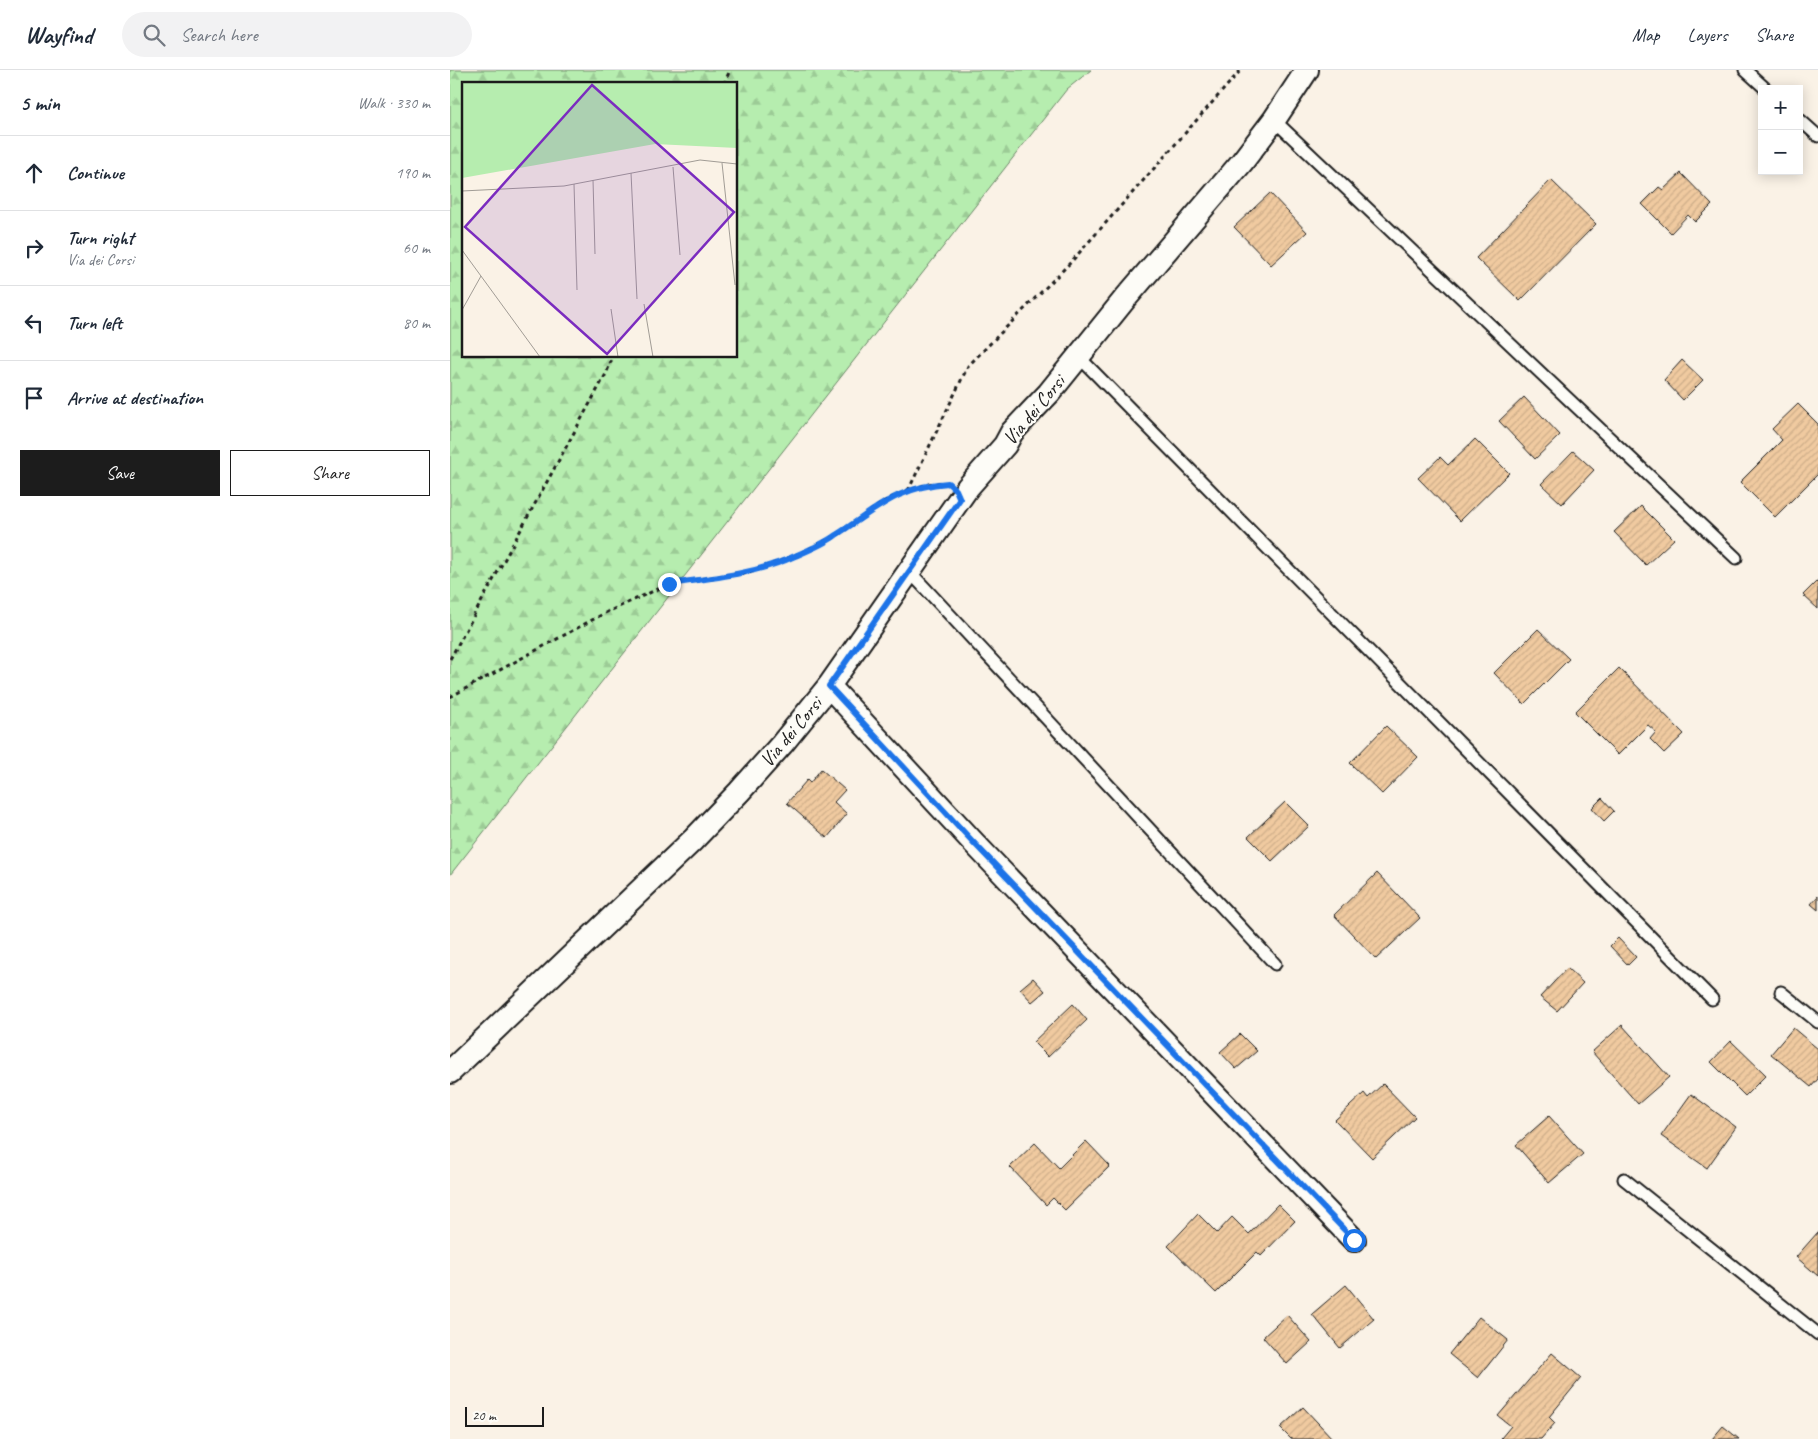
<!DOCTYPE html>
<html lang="en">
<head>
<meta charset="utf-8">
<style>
  body { margin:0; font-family:Caveat,sans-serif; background:#f2f2f3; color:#1f2937 }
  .controls { position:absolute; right:15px; top:15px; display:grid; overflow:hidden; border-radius:0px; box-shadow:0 2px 12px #0003 }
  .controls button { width:45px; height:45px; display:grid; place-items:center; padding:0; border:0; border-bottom:1px solid #e0e1e3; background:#fff; color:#1f2937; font:25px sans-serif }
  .scale { position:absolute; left:15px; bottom:12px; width:79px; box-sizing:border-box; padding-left:5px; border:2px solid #1c1c1c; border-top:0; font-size:14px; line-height:18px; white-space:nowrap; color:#1c1c1c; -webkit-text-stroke:4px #fdfcf7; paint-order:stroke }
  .stop { position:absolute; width:15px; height:15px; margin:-11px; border:4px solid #1a73e8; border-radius:50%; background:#fff }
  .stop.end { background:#1a73e8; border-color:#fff; box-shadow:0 1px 5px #0008 }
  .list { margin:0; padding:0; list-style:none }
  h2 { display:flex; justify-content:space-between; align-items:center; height:65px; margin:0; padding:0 20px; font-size:21px }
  h2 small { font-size:16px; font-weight:400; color:#747a83 }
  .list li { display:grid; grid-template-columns:32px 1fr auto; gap:15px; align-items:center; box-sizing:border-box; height:75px; padding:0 20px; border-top:1px solid #e0e1e3 }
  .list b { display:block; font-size:19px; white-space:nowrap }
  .list p { margin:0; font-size:16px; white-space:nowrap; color:#747a83 }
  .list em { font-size:16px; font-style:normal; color:#747a83 }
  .actions { display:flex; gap:10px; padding:15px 20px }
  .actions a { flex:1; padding:11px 0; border:1px solid #1c1c1c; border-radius:0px; text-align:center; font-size:18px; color:#1c1c1c }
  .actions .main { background:#1c1c1c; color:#fff }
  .icon { flex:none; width:28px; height:28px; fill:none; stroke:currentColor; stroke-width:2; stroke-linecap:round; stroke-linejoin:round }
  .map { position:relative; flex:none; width:1368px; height:1369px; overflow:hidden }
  header { display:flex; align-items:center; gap:30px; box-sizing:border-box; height:70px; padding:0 25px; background:#fff; border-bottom:1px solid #e0e1e3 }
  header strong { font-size:24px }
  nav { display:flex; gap:28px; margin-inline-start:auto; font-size:18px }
  .search { width:350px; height:45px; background:#f2f2f3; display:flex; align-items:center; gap:12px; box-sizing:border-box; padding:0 18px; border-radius:28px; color:#747a83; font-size:19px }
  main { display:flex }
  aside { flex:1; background:#fff }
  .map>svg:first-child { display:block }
  .forest { fill:url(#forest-firs); stroke:#698466; fill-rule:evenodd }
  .building { fill:url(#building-hatch); stroke:#1c1c1c }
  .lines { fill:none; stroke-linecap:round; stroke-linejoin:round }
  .service-casing { stroke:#1c1c1c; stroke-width:15 }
  .minor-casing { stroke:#1c1c1c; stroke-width:26 }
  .path { stroke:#1c1c1c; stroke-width:3; stroke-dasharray:4 4; stroke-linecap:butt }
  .service { stroke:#fdfcf7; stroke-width:11 }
  .minor { stroke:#fdfcf7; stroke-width:22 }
  .route { stroke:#1a73e8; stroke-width:6 }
  .labels { text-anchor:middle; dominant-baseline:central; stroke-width:4.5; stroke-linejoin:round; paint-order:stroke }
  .street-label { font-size:20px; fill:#1c1c1c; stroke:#fdfcf7 }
  .inset-road { fill:none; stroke:#a19c95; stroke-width:1 }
  .view { fill:#7b2cbf; fill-opacity:0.15; stroke:#7b2cbf; stroke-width:2.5 }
  .inset-edge { fill:none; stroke:#1c1c1c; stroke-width:2.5 }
</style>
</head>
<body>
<header>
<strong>Wayfind</strong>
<div class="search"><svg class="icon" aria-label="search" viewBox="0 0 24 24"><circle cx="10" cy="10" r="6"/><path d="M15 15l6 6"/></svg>Search here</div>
<nav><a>Map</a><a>Layers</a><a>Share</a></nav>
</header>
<main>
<aside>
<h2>5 min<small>Walk · 330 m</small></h2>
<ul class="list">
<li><svg class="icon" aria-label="ahead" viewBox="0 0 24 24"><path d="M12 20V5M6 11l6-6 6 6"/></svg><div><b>Continue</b></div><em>190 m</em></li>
<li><svg class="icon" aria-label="right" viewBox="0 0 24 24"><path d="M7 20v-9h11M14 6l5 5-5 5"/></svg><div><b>Turn right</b><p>Via dei Corsi</p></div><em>60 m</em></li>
<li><svg class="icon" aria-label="left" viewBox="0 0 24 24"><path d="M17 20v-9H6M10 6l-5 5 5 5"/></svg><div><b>Turn left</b></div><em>80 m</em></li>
<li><svg class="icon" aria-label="arrive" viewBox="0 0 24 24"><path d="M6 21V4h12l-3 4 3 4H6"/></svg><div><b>Arrive at destination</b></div></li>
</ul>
<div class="actions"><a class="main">Save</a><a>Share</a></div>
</aside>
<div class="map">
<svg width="1368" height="1369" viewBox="0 0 1368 1369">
  <defs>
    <pattern id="forest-firs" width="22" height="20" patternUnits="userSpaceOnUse" patternTransform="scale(1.25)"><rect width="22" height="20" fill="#b6edaf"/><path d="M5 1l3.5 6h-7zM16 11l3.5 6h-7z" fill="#9ccb96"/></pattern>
    <pattern id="building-hatch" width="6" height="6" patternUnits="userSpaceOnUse" patternTransform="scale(1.25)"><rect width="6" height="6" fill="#f0caa0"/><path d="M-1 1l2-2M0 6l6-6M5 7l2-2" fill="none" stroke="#cdad89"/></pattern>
  </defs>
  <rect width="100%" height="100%" fill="#faf2e6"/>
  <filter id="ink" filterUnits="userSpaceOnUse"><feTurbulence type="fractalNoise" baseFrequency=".02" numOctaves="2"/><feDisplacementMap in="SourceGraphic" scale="10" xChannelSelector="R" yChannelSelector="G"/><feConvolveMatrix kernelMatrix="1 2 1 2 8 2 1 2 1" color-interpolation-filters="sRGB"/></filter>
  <g filter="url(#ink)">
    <path class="forest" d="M0 0H641L617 19 0 805ZM14 14H286V286H14Z"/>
    <path class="building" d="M1231 103 1262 135 1245 152 1238 145 1221 163 1192 134 1209 117 1213 120Z
      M1101 110 1146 154 1070 231 1026 188Z
      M820 123 857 162 821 195 784 157Z
      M1232 290 1253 310 1233 330 1214 310Z
      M1074 327 1110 365 1085 389 1049 351Z
      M1348 334 1368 354V404L1325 447 1290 412 1332 370 1322 359Z
      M1025 369 1059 403 1010 451 968 408 990 387 998 395Z
      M1123 381 1144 400 1112 434 1091 414Z
      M1191 436 1224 469 1196 495 1164 462Z
      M1368 510V539L1353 525Z
      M1088 559 1119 589 1074 634 1044 603Z
      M1169 598 1234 664 1214 683 1200 669 1206 662 1198 655 1168 685 1125 642Z
      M936 656 968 687 932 724 900 693Z
      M371 699 395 720 384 732 397 744 377 768 337 733 357 710 360 713Z
      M1152 728 1164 741 1154 751 1142 738Z
      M835 732 859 756 822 791 798 767Z
      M927 803 970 848 926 889 884 845Z
      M1368 826V840L1361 834Z
      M1168 868 1186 887 1178 895 1160 876Z
      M1117 898 1133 913 1107 941 1090 927Z
      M583 908 595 921 582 932 570 919Z
      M623 934 637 950 598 987 583 972Z
      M1172 955 1219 1007 1188 1034 1142 982Z
      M1343 958 1368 979V1009L1361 1017 1321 984Z
      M790 964 807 981 786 999 770 982Z
      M1281 971 1316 1005 1295 1026 1261 992Z
      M933 1014 965 1047 922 1088 885 1050 914 1023 918 1028Z
      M1241 1024 1286 1057 1257 1098 1211 1066Z
      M1099 1046 1133 1084 1099 1113 1066 1075Z
      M636 1071 660 1096 615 1140 603 1128 596 1135 560 1097 585 1073 609 1098Z
      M828 1134 845 1151 811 1186 807 1182 766 1223 718 1176 748 1144 767 1163 782 1147 799 1164Z
      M1368 1162V1206L1346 1187Z
      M896 1215 924 1249 890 1278 862 1244Z
      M837 1245 861 1272 837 1294 813 1267Z
      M1029 1247 1058 1270 1028 1308 999 1284Z
      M1102 1283 1131 1308 1099 1347 1105 1353 1091 1369H1053L1051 1368 1061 1356 1048 1346Z
      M853 1337 883 1369H841L830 1358Z
      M1273 1356 1289 1369H1262Z"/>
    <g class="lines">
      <g class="service-casing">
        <path id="service" d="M1295 0 1316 19
          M1349 49 1368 66
          M824 50 1286 488
          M628 286 1262 929
          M460 502 825 894
          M1331 922 1368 952
          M1174 1109 1368 1264"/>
      </g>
      <g class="minor-casing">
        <path id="minor" d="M379 616 524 773 904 1170
          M0 1002 243 770 289 722 332 674 379 616 518 417 555 375 562 362 599 323 674 230 792 92 824 50 857 0"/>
      </g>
      <path class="path" d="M274 14 280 0
        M458 421 518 296 622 191 791 0
        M0 589 156 304 163 286
        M0 627 155 543 219 514 300 502 343 487 384 467 437 430 458 421 479 414 491 413"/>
      <use href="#service" class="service"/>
      <use href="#minor" class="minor"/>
    </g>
  </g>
  <g class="lines" filter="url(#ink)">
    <path class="route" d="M219 514C262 508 306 504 345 486 359 480 374 474 386 465 427 439 446 417 498 413L506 420 510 429 379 616 524 773 904 1170"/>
  </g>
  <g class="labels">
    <g class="street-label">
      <text transform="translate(584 340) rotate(-50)">Via dei Corsi</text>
      <text transform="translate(341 662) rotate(-50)">Via dei Corsi</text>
    </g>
  </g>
  <g transform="translate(12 12)">
    <rect width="275" height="275" fill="#faf2e6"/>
    <path d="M0 0H275V66L193 62 0 96Z" fill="#b6edaf"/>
    <path class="inset-road" d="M260 81 273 203M211 85 218 173M169 91 175 217M131 98 133 172M112 102 115 208M0 109 102 104 238 78 275 82M0 168 78 275M182 222 191 275M149 227 156 275M0 228 19 194"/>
    <path class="view" d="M130 3 272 130 145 272 3 145Z"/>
    <rect width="275" height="275" class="inset-edge"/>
  </g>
</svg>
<div class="controls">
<button>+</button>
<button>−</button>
</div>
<div class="scale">20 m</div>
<div class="stop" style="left:904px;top:1170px"></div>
<div class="stop end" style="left:219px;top:514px"></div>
</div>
</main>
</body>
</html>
